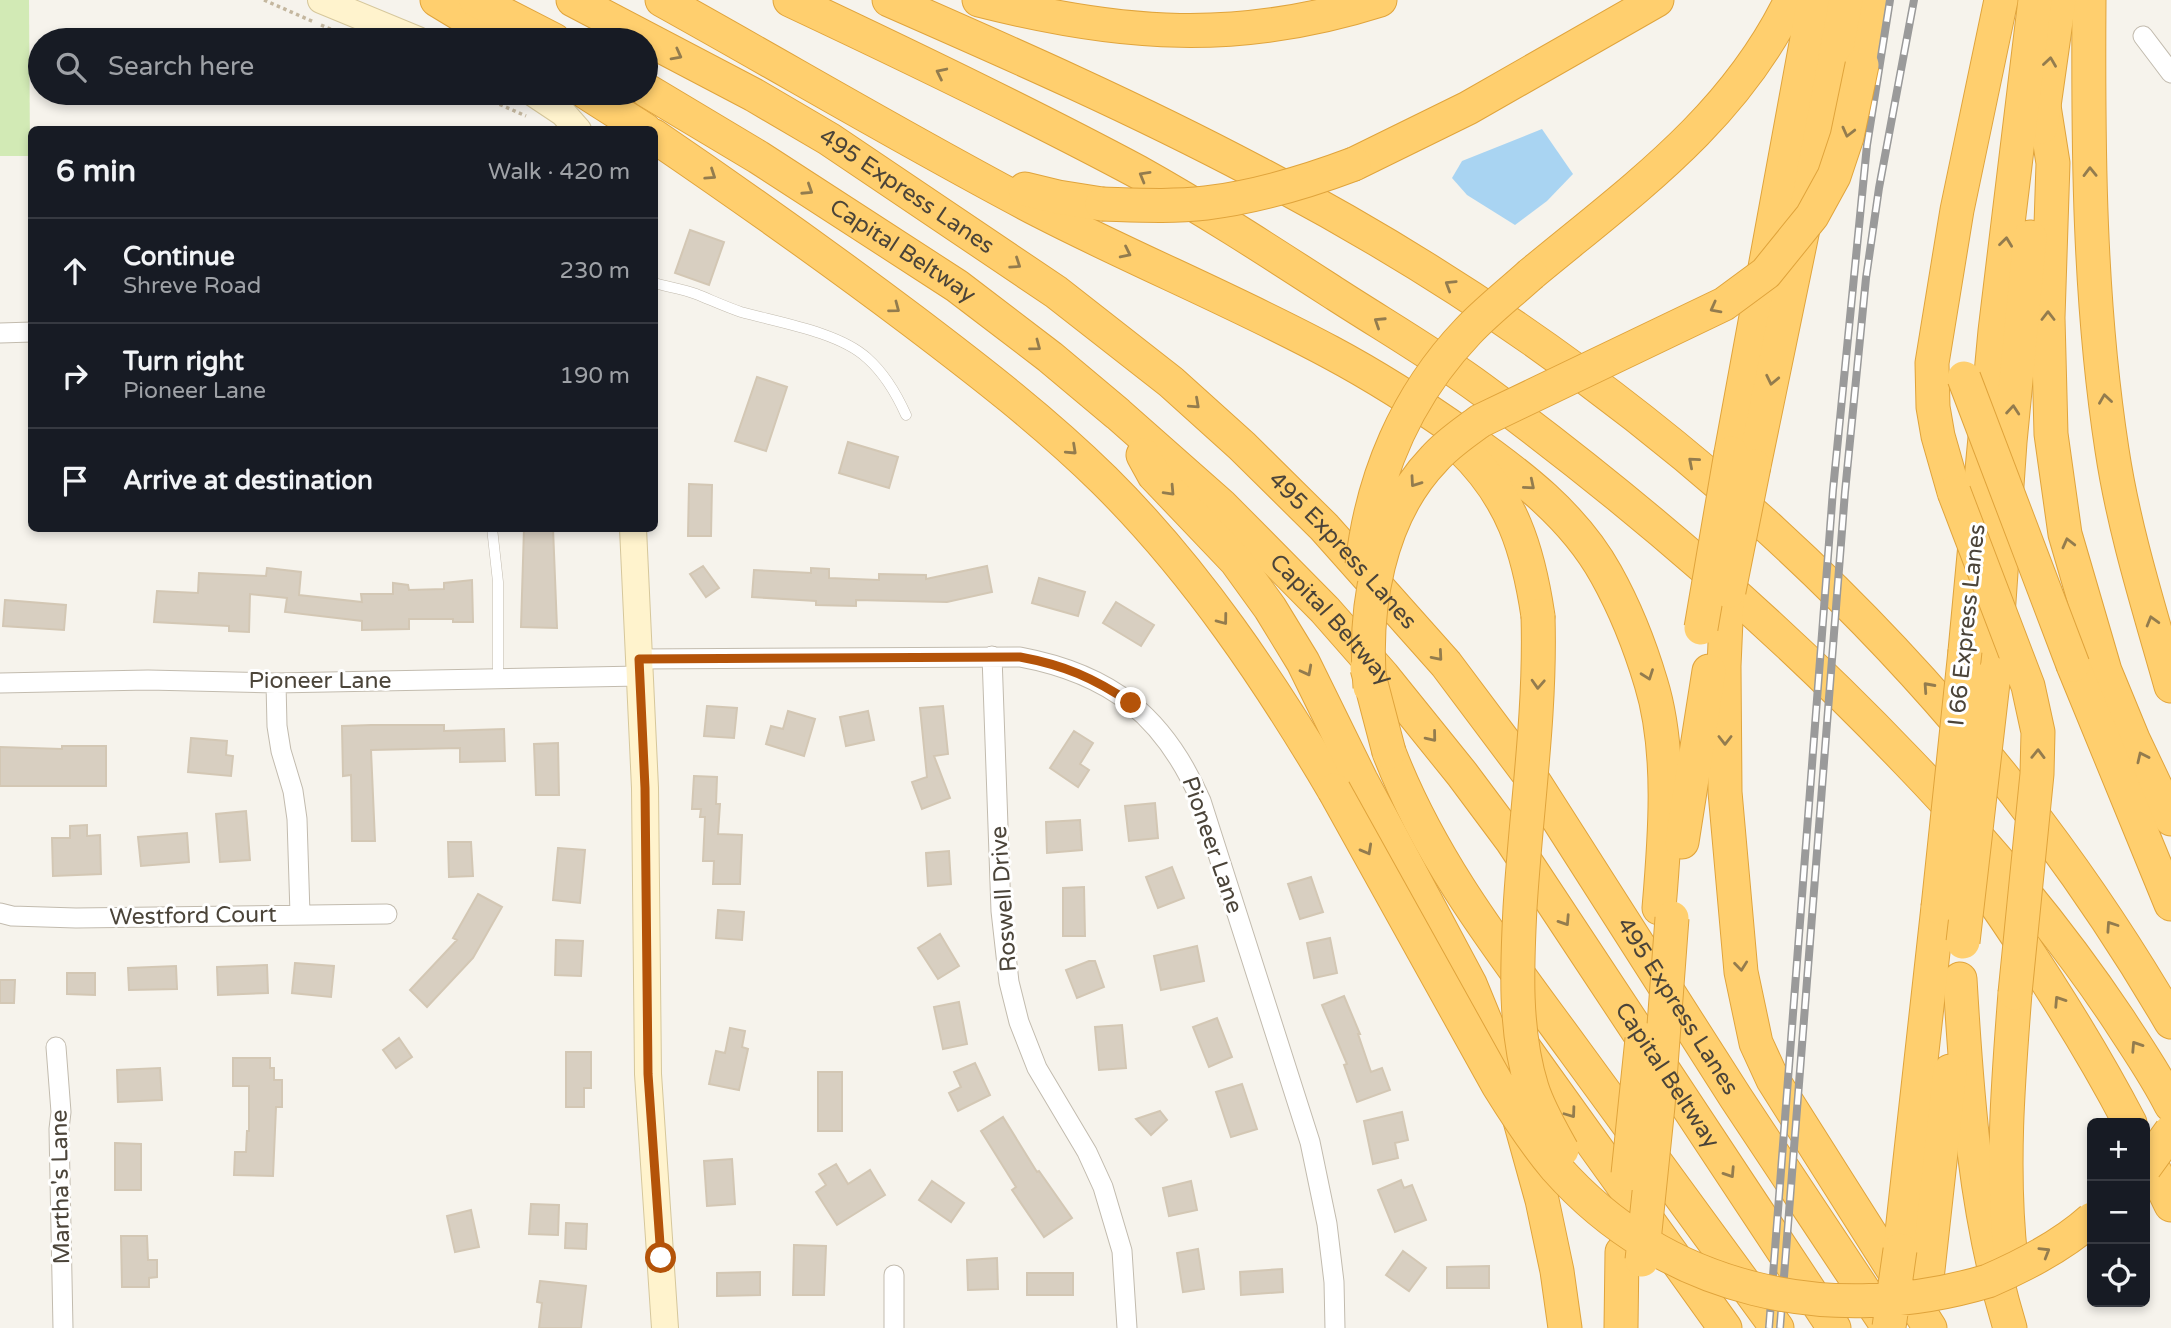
<!DOCTYPE html>
<html lang="en">
<head>
<meta charset="utf-8">
<style>
  body { margin:0; font-family:"Varela Round",sans-serif; background:#20242c; color:#f1f3f6 }
  .controls { position:absolute; right:21px; bottom:21px; display:grid; overflow:hidden; border-radius:10px; box-shadow:0 4px 10px #0003 }
  .controls button { width:63px; height:63px; display:grid; place-items:center; padding:0; border:0; border-bottom:2px solid #363941; background:#171b24; color:#f1f3f6; font:35px sans-serif }
  .stop { position:absolute; width:21px; height:21px; margin:-16px; border:5px solid #b45309; border-radius:50%; background:#fff }
  .stop.end { background:#b45309; border-color:#fff; box-shadow:0 2px 7px #0008 }
  .list { margin:0; padding:0; list-style:none }
  h2 { display:flex; justify-content:space-between; align-items:center; height:91px; margin:0; padding:0 28px; font-size:30px }
  h2 small { font-size:23px; font-weight:400; color:#9ea1a6 }
  .list li { display:grid; grid-template-columns:46px 1fr auto; gap:21px; align-items:center; box-sizing:border-box; height:105px; padding:0 28px; border-top:2px solid #363941 }
  .list b { display:block; font-size:26px; white-space:nowrap }
  .list p { margin:0; font-size:23px; white-space:nowrap; color:#9ea1a6 }
  .list em { font-size:23px; font-style:normal; color:#9ea1a6 }
  .icon { flex:none; width:38px; height:38px; fill:none; stroke:currentColor; stroke-width:2; stroke-linecap:round; stroke-linejoin:round }
  .map { position:relative; flex:none; width:2171px; height:1328px; overflow:hidden }
  .search { position:absolute; background:#171b24; box-shadow:0 4px 10px #0003; left:28px; top:28px; width:630px; height:77px; display:flex; align-items:center; gap:18px; box-sizing:border-box; padding:0 24px; border-radius:38px; color:#9ea1a6; font-size:26px }
  .panel { position:absolute; background:#171b24; box-shadow:0 4px 10px #0003; left:28px; top:126px; width:630px; height:406px; border-radius:10px }
  .map>svg:first-child { display:block }
  .green { fill:#d2eab5 }
  .water { fill:#a9d4f2 }
  .building { fill:#d8cfc1; stroke:#d3c7b4; stroke-width:2 }
  .lines { fill:none; stroke-linecap:round; stroke-linejoin:round }
  .lane-casing { stroke:#c2bbae; stroke-width:11 }
  .street-casing { stroke:#c2bbae; stroke-width:21 }
  .secondary-casing { stroke:#d6c79b; stroke-width:28 }
  .highway-casing { stroke:#e0a43c; stroke-width:35 }
  .path { stroke:#c4b79f; stroke-width:3.5; stroke-dasharray:3.5 3.5; stroke-linecap:butt }
  .lane { stroke:#fff; stroke-width:10 }
  .street { stroke:#fff; stroke-width:19 }
  .secondary { stroke:#fff3cd; stroke-width:26 }
  .highway { stroke:#ffcf6e; stroke-width:33 }
  .rail-casing { stroke:#9a9a9a; stroke-width:8 }
  .rail { stroke:#fff; stroke-width:5; stroke-dasharray:16; stroke-linecap:butt }
  .highway-bridge-casing { stroke:#e0a43c; stroke-width:35; stroke-linecap:butt }
  .highway-bridge { stroke:#ffcf6e; stroke-width:33 }
  .oneway { stroke:#937c4e }
  .route { stroke:#b45309; stroke-width:9 }
  .labels { text-anchor:middle; dominant-baseline:central; stroke-width:6; stroke-linejoin:round; paint-order:stroke }
  .street-label { font-size:23px; fill:#4b4439; stroke:#fff }
</style>
</head>
<body>
<div class="map">
<svg width="2171" height="1328" viewBox="0 0 2171 1328">
  <rect width="100%" height="100%" fill="#f6f3ec"/>
  <path class="green" d="M0 0H29L30 156H0Z"/>
  <path class="water" d="M1542 129 1573 174 1547 201 1515 225 1467 195 1452 178 1462 161Z"/>
  <path class="building" d="M690 230 724 242 709 285 675 273Z
    M757 377 787 387 766 451 735 441Z
    M848 442 898 457 889 488 839 473Z
    M689 484 712 485 711 536H688Z
    M524 528H553L557 628 521 627Z
    M703 566 719 588 706 597 690 574Z
    M987 566 992 592 947 602 856 600V606L816 605V601L752 597 754 570 811 573V568L829 569V578L879 580V574L926 575V579Z
    M267 568 301 572 299 595 362 602 361 594H393V583L408 585 409 590 444 589V583L472 580 473 622H453V619H409V629L362 630V621L285 612 287 598 250 594 249 632 229 631V626L154 622 157 591 198 593 199 573 266 576Z
    M1039 578 1085 592 1078 616 1032 603Z
    M5 600 66 605 64 630 3 626Z
    M1116 602 1154 625 1141 646 1103 623Z
    M707 706 737 708 734 738 704 736Z
    M943 706 948 754 934 756 950 798 922 809 912 782 927 777 920 708Z
    M788 711 815 719 804 756 766 744 771 726 783 729Z
    M868 711 874 740 846 746 840 717Z
    M371 725H444V731L504 729 505 761 460 762V748L371 750 375 841H352L351 775 343 776 342 726Z
    M1074 731 1093 743 1080 764 1089 770 1078 787 1050 768Z
    M191 738 227 741 226 755 233 756 231 776 188 772Z
    M558 743 559 795H536L534 744Z
    M62 746H106V786H0V747L62 749Z
    M694 776 717 777 716 804H720L718 834 742 835 740 884H713L714 861H703L705 817H700L701 809H692Z
    M1155 803 1158 838 1129 841 1125 806Z
    M246 811 250 860 220 862 216 814Z
    M1080 820 1082 850 1047 853 1046 822Z
    M87 825V836L100 835 101 874 53 876 52 838H70V826Z
    M187 833 189 862 141 866 138 837Z
    M448 842H471L473 876 449 877Z
    M558 848 585 850 580 903 553 900Z
    M949 851 951 884 928 886 926 853Z
    M1172 867 1184 898 1158 908 1146 877Z
    M1311 877 1323 912 1300 919 1288 884Z
    M1084 887 1085 936H1063V888Z
    M478 894 502 907 473 958 427 1007 410 990 457 940 453 938Z
    M718 910 744 912 742 940 716 938Z
    M940 934 959 966 938 979 918 948Z
    M1330 938 1337 973 1314 978 1307 943Z
    M556 940 583 941 581 976 555 975Z
    M1197 946 1204 981 1161 990 1154 956Z
    M1089 961H1095L1104 987 1077 998 1066 970Z
    M295 963 334 966 331 997 292 993Z
    M267 965 268 993 218 995 217 967Z
    M176 966 177 989 129 990 128 968Z
    M67 973H95V995L67 994Z
    M0 980H15L14 1003H0Z
    M1344 996 1360 1034H1358L1371 1072 1382 1068 1390 1090 1357 1102 1344 1065 1347 1064 1322 1005Z
    M959 1002 967 1044 943 1049 934 1007Z
    M1217 1018 1232 1057 1209 1067 1193 1027Z
    M1122 1025 1126 1068 1099 1070 1095 1027Z
    M730 1028 745 1031 742 1047 748 1049 739 1090 709 1084 716 1051 725 1053Z
    M399 1038 412 1057 396 1068 383 1050Z
    M566 1052H591V1088H584V1107H566Z
    M233 1058H270V1068H274V1080H282V1107H276L273 1176 234 1175 235 1152H246L247 1131H249V1086H233Z
    M975 1063 990 1095 958 1111 949 1093 961 1087 954 1072Z
    M160 1068 162 1100 118 1102 117 1070Z
    M818 1072H842V1131H818Z
    M1242 1084 1257 1129 1231 1137 1216 1092Z
    M1160 1111 1167 1120 1151 1135 1136 1119Z
    M1402 1112 1408 1140 1395 1143 1398 1158 1373 1164 1364 1121Z
    M1003 1117 1037 1172 1039 1171 1072 1218 1044 1237 1012 1190 1016 1187 981 1131Z
    M115 1143 141 1144V1190H115Z
    M732 1159 735 1204 707 1206 704 1161Z
    M836 1164 848 1184 870 1170 885 1195 837 1225 816 1192 826 1185 819 1174Z
    M1401 1180 1404 1188 1412 1185 1426 1220 1395 1232 1378 1190Z
    M932 1181 964 1203 951 1222 919 1200Z
    M1191 1181 1197 1210 1169 1216 1163 1188Z
    M531 1204 559 1205 558 1235 529 1234Z
    M471 1210 479 1247 455 1252 447 1216Z
    M566 1223 587 1224 586 1249 565 1248Z
    M121 1236H147L148 1260H157V1277L149 1278V1287H122Z
    M794 1245 826 1246 824 1295H793Z
    M1198 1249 1204 1289 1183 1292 1177 1253Z
    M1403 1251 1426 1268 1409 1291 1386 1275Z
    M997 1258 998 1289 968 1290 967 1260Z
    M1489 1266V1288H1447V1267Z
    M1282 1269 1283 1292 1241 1295 1240 1272Z
    M760 1272V1295L717 1296V1273Z
    M1027 1273H1073V1295H1027Z
    M540 1281 586 1286 581 1328H539L542 1303 537 1302Z"/>
  <g class="lines">
    <g class="lane-casing">
      <path id="lane" d="M654 283C668 287 683 289 696 294 711 300 726 307 741 312 777 322 839 332 867 358 884 373 897 395 906 415
        M492 528 498 582V679"/>
    </g>
    <g class="street-casing">
      <path id="street" d="M2143 36 2171 73
        M0 333 32 332
        M992 656 1001 911 1009 982 1019 1022 1037 1068 1087 1152 1103 1187 1122 1251 1127 1328
        M639 659 1020 657C1111 674 1164 716 1201 801L1310 1142 1327 1224 1334 1282 1335 1328
        M0 683 148 680 276 683 640 676
        M276 683 277 726 281 751 293 791 297 819 300 914
        M0 913 12 916 76 918 387 914
        M56 1047 61 1112 59 1129 63 1328
        M894 1328V1275"/>
    </g>
    <g class="secondary-casing">
      <path id="secondary" d="M321 0 418 40
        M533 93 563 113 578 130
        M633 528 645 788 648 1074 665 1328"/>
    </g>
    <g class="highway-casing">
      <g id="highway">
        <path d="M437 0 503 40"/>
        <path d="M476 0 554 40"/>
        <path id="s1" d="M573 0 754 95 829 139 1056 292 1171 382 1242 446 1324 527 1446 664 1533 780 1736 1098 1884 1321"/>
        <path d="M662 0C788 70 912 144 1040 211 1135 260 1235 301 1330 352 1377 377 1422 406 1466 437 1520 475 1574 516 1606 574 1625 608 1640 646 1651 683 1672 751 1665 838 1659 908"/>
        <path d="M790 0C907 55 1024 111 1138 172 1206 210 1272 253 1337 295 1385 326 1435 355 1481 389 1633 501 1777 625 1908 762 1986 843 2057 927 2119 1020 2137 1048 2156 1075 2171 1105"/>
        <path d="M889 0C1012 54 1135 108 1254 171 1629 366 1957 654 2171 1022"/>
        <path d="M979 0C1121 36 1239 45 1380 0"/>
        <path d="M2089 0C2088 150 2089 301 2112 450 2124 530 2149 608 2171 686"/>
        <path d="M1862 65 1871 0"/>
        <path id="s2" d="M646 90 758 157 957 286 1050 357 1118 414 1221 505 1325 610 1383 676 1462 774 1512 841 1834 1328"/>
        <path d="M587 93 645 130"/>
        <path d="M2044 106 2053 163 2048 318 2051 434 2065 534 2105 671 2133 739 2171 819"/>
        <path d="M2041 127 2059 0"/>
        <path d="M654 136C742 196 828 257 913 321 979 371 1045 422 1104 480 1196 571 1269 680 1334 790"/>
        <path d="M1354 164 1468 108 1657 0"/>
        <path d="M1025 189 1058 197 1102 204"/>
        <path d="M1531 274C1631 191 1733 120 1791 0"/>
        <path d="M1461 448C1512 497 1528 549 1538 616"/>
        <path d="M1731 453 1814 0"/>
        <path d="M1143 455 1154 475 1236 561 1270 608 1303 662 1361 780 1470 984 1507 1074 1542 1200 1557 1271 1565 1328"/>
        <path d="M1754 466 1803 229 1846 0"/>
        <path d="M1954 492 1938 436 1933 407 1932 363 1957 210 2001 0"/>
        <path d="M1727 597 1724 666 1725 792 1741 972 1756 1043 1773 1080 1930 1328"/>
        <path d="M1965 651 1995 331 2035 0"/>
        <path d="M2073 665 2171 904"/>
        <path d="M1994 674 2010 442 2030 237"/>
        <path d="M1389 752C1432 864 1503 953 1573 1049 1641 1142 1709 1235 1777 1328"/>
        <path d="M1682 842 1709 671"/>
        <path d="M1960 853C2022 940 2081 1029 2130 1123"/>
        <path d="M1960 979C1967 1098 1975 1213 2010 1328"/>
        <path d="M1520 1042 1725 1328"/>
        <path d="M2145 1151 2171 1205"/>
        <path d="M1900 1250 1938 907"/>
        <path d="M2011 1260C2001 1171 2008 1082 2015 993"/>
        <path d="M1926 1288 1950 1071"/>
        <path d="M1621 1328 1622 1252"/>
      </g>
    </g>
    <path class="path" d="M264 0 314 22
      M321 25 356 40
      M474 93 526 116"/>
    <use href="#lane" class="lane"/>
    <use href="#street" class="street"/>
    <use href="#secondary" class="secondary"/>
    <use href="#highway" class="highway"/>
    <g class="rail-casing">
      <path id="rail" d="M1769 1328 1833 490 1867 145 1890 0
        M1780 1328 1845 492 1866 278 1879 188 1914 0"/>
    </g>
    <use href="#rail" class="rail"/>
    <g class="highway-bridge-casing">
      <path id="highway-bridge" d="M1102 204C1137 205 1172 207 1206 203 1257 197 1306 182 1354 164
        M1964 378 2073 665
        M1954 492 2028 686 2038 732 2037 774 2015 993
        M1362 565C1372 477 1406 396 1468 331 1487 311 1510 293 1531 274
        M1729 591 1754 466
        M1538 616C1541 714 1526 810 1520 908 1517 967 1514 1030 1532 1088 1539 1110 1551 1130 1562 1150
        M1701 628 1731 453
        M1367 668 1389 752
        M1370 687C1363 610 1378 517 1434 459 1447 444 1464 433 1480 421L1724 304 1766 273 1812 216 1834 176 1847 137 1862 65
        M1334 790 1498 1085C1516 1114 1534 1142 1556 1168 1666 1292 1831 1328 1988 1281 2025 1265 2062 1246 2092 1219
        M1938 907 1965 651
        M1963 942 1994 674
        M2145 1167 2171 1131
        M1628 1174 1642 1039
        M1642 1260 1658 1106 1672 918
        M1889 1327 1900 1250"/>
    </g>
    <use href="#highway-bridge" class="highway-bridge"/>
  </g>
  <defs><path id="oneway-chevron" d="M-2-3.5L2.5 0L-2 3.5" fill="none" stroke-width="1.6" stroke-linecap="round" stroke-linejoin="round" transform="scale(1.75)"/></defs>
  <g class="oneway">
    <use href="#oneway-chevron" transform="translate(677 55) rotate(28)"/>
    <use href="#oneway-chevron" transform="translate(2050 62) rotate(-82)"/>
    <use href="#oneway-chevron" transform="translate(941 73) rotate(-154)"/>
    <use href="#oneway-chevron" transform="translate(1848 132) rotate(104)"/>
    <use href="#oneway-chevron" transform="translate(2090 172) rotate(-91)"/>
    <use href="#oneway-chevron" transform="translate(711 175) rotate(34)"/>
    <use href="#oneway-chevron" transform="translate(1144 176) rotate(-150)"/>
    <use href="#oneway-chevron" transform="translate(808 190) rotate(33)"/>
    <use href="#oneway-chevron" transform="translate(2006 242) rotate(-83)"/>
    <use href="#oneway-chevron" transform="translate(1126 253) rotate(26)"/>
    <use href="#oneway-chevron" transform="translate(1016 264) rotate(34)"/>
    <use href="#oneway-chevron" transform="translate(1450 285) rotate(-148)"/>
    <use href="#oneway-chevron" transform="translate(895 308) rotate(37)"/>
    <use href="#oneway-chevron" transform="translate(1715 308) rotate(152)"/>
    <use href="#oneway-chevron" transform="translate(2048 316) rotate(-90)"/>
    <use href="#oneway-chevron" transform="translate(1379 322) rotate(-147)"/>
    <use href="#oneway-chevron" transform="translate(1036 346) rotate(37)"/>
    <use href="#oneway-chevron" transform="translate(1772 380) rotate(102)"/>
    <use href="#oneway-chevron" transform="translate(2105 399) rotate(-98)"/>
    <use href="#oneway-chevron" transform="translate(1195 404) rotate(42)"/>
    <use href="#oneway-chevron" transform="translate(2013 410) rotate(-85)"/>
    <use href="#oneway-chevron" transform="translate(1072 450) rotate(43)"/>
    <use href="#oneway-chevron" transform="translate(1693 462) rotate(-139)"/>
    <use href="#oneway-chevron" transform="translate(1415 482) rotate(125)"/>
    <use href="#oneway-chevron" transform="translate(1530 485) rotate(40)"/>
    <use href="#oneway-chevron" transform="translate(1170 491) rotate(47)"/>
    <use href="#oneway-chevron" transform="translate(2068 543) rotate(-104)"/>
    <use href="#oneway-chevron" transform="translate(1223 620) rotate(53)"/>
    <use href="#oneway-chevron" transform="translate(2152 621) rotate(-106)"/>
    <use href="#oneway-chevron" transform="translate(1438 656) rotate(49)"/>
    <use href="#oneway-chevron" transform="translate(1307 671) rotate(62)"/>
    <use href="#oneway-chevron" transform="translate(1648 675) rotate(70)"/>
    <use href="#oneway-chevron" transform="translate(1538 684) rotate(93)"/>
    <use href="#oneway-chevron" transform="translate(1928 687) rotate(-132)"/>
    <use href="#oneway-chevron" transform="translate(1432 737) rotate(51)"/>
    <use href="#oneway-chevron" transform="translate(1725 740) rotate(90)"/>
    <use href="#oneway-chevron" transform="translate(2038 754) rotate(-89)"/>
    <use href="#oneway-chevron" transform="translate(2142 757) rotate(-115)"/>
    <use href="#oneway-chevron" transform="translate(1367 850) rotate(61)"/>
    <use href="#oneway-chevron" transform="translate(1565 921) rotate(57)"/>
    <use href="#oneway-chevron" transform="translate(2111 926) rotate(-124)"/>
    <use href="#oneway-chevron" transform="translate(1741 966) rotate(84)"/>
    <use href="#oneway-chevron" transform="translate(2059 1001) rotate(-123)"/>
    <use href="#oneway-chevron" transform="translate(2136 1046) rotate(-123)"/>
    <use href="#oneway-chevron" transform="translate(1571 1113) rotate(54)"/>
    <use href="#oneway-chevron" transform="translate(1730 1173) rotate(57)"/>
    <use href="#oneway-chevron" transform="translate(2045 1252) rotate(-31)"/>
  </g>
  <g class="lines">
    <path class="route" d="M661 1258 648 1074 645 788 639 659 1020 657C1064 665 1094 678 1131 703"/>
  </g>
  <g class="labels">
    <g class="street-label">
      <text stroke="none"><textPath href="#s1" startOffset="385">495 Express Lanes</textPath></text>
      <text stroke="none"><textPath href="#s2" startOffset="303">Capital Beltway</textPath></text>
      <text stroke="none"><textPath href="#s1" startOffset="952">495 Express Lanes</textPath></text>
      <text stroke="none"><textPath href="#s2" startOffset="870">Capital Beltway</textPath></text>
      <text transform="translate(1967 625) rotate(-84)">I 66 Express Lanes</text>
      <text x="320" y="681">Pioneer Lane</text>
      <text transform="translate(1212 845) rotate(71)">Pioneer Lane</text>
      <text transform="translate(1004 899) rotate(-94)">Roswell Drive</text>
      <text transform="translate(193 916) rotate(-1)">Westford Court</text>
      <text stroke="none"><textPath href="#s1" startOffset="1519">495 Express Lanes</textPath></text>
      <text stroke="none"><textPath href="#s2" startOffset="1437">Capital Beltway</textPath></text>
      <text transform="translate(61 1187) rotate(-91)">Martha's Lane</text>
    </g>
  </g>
</svg>
<div class="controls">
<button>+</button>
<button>−</button>
<button><svg class="icon" aria-label="locate" viewBox="0 0 24 24"><circle cx="12" cy="12" r="6"/><path d="M12 2v4M12 18v4M2 12h4M18 12h4"/></svg></button>
</div>
<div class="stop" style="left:661px;top:1258px"></div>
<div class="stop end" style="left:1131px;top:703px"></div>
<div class="search"><svg class="icon" aria-label="search" viewBox="0 0 24 24"><circle cx="10" cy="10" r="6"/><path d="M15 15l6 6"/></svg>Search here</div>
<section class="panel">
<h2>6 min<small>Walk · 420 m</small></h2>
<ul class="list">
<li><svg class="icon" aria-label="ahead" viewBox="0 0 24 24"><path d="M12 20V5M6 11l6-6 6 6"/></svg><div><b>Continue</b><p>Shreve Road</p></div><em>230 m</em></li>
<li><svg class="icon" aria-label="right" viewBox="0 0 24 24"><path d="M7 20v-9h11M14 6l5 5-5 5"/></svg><div><b>Turn right</b><p>Pioneer Lane</p></div><em>190 m</em></li>
<li><svg class="icon" aria-label="arrive" viewBox="0 0 24 24"><path d="M6 21V4h12l-3 4 3 4H6"/></svg><div><b>Arrive at destination</b></div></li>
</ul>
</section>
</div>
</body>
</html>
